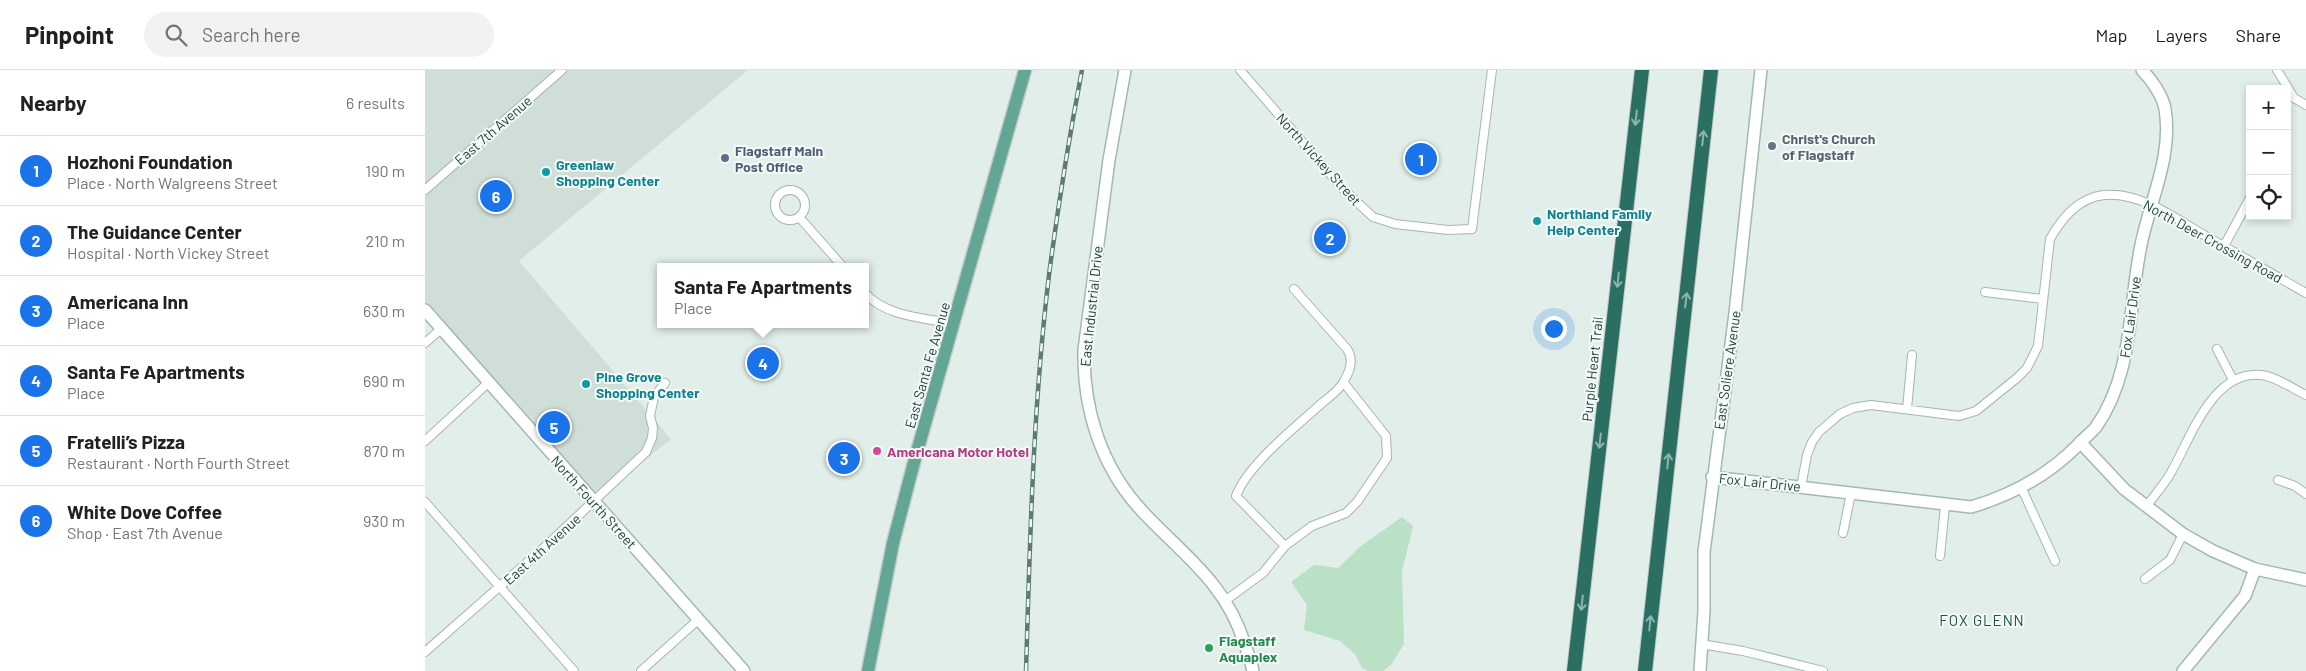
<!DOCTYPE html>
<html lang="en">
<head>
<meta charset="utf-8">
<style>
  body { margin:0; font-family:Barlow,sans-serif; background:#f2f2f2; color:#202124 }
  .controls { position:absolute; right:15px; top:15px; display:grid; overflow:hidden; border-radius:0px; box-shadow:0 2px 8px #0003 }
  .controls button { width:45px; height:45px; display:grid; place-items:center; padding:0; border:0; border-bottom:1px solid #e0e0e0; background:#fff; color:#202124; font:25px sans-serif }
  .you { position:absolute; left:1128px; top:258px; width:18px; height:18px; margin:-12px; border:4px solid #fff; border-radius:50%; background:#1a73e8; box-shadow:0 0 0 8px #1a73e833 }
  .badge { display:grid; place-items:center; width:32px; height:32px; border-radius:50%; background:#1a73e8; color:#fff; font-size:16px; font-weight:700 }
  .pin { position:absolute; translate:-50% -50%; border:2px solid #fff; box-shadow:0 1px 5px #0006 }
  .popup { position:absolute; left:232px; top:193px; width:212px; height:65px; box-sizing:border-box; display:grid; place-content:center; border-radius:0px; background:#fff; filter:drop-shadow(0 1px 4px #0005); font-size:16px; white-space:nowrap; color:#757577 }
  .popup b { font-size:19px; color:#202124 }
  .popup::after { content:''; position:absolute; left:50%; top:100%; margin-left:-10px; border:10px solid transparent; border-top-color:#fff }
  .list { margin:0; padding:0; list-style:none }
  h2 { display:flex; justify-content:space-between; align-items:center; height:65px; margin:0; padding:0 20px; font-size:21px }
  h2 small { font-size:16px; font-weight:400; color:#757577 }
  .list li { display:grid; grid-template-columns:32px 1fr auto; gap:15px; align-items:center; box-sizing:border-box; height:70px; padding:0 20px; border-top:1px solid #e0e0e0 }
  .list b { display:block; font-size:19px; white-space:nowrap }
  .list p { margin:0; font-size:16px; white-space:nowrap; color:#757577 }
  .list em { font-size:16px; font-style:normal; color:#757577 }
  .icon { flex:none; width:28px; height:28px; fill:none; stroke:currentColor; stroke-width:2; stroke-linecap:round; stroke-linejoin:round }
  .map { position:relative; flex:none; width:1881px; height:601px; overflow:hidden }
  header { display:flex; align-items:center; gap:30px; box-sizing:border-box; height:70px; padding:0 25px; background:#fff; border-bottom:1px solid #e0e0e0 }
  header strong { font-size:24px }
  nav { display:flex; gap:28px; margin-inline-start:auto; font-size:18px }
  .search { width:350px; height:45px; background:#f2f2f2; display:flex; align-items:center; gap:12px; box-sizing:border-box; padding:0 18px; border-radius:28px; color:#757577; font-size:19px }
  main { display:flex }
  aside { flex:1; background:#fff }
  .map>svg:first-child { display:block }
  .built { fill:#d0ded8 }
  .green { fill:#bae0c5 }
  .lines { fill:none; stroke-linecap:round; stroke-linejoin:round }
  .street-casing { stroke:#a4b6b0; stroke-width:10 }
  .secondary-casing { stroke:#a0bab1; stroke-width:14 }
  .primary-casing { stroke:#c1cac7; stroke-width:15 }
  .highway-casing { stroke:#c1cac7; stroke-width:16 }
  .street { stroke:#fff; stroke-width:8 }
  .secondary { stroke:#fff; stroke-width:11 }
  .primary { stroke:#64a696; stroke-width:12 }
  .highway { stroke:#2a6f62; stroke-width:14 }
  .rail-casing { stroke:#5b7c73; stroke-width:4.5 }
  .rail { stroke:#f3faf7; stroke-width:2.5; stroke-dasharray:8; stroke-linecap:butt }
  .oneway { stroke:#8eb4ac }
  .worship-dot { fill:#6b7280; stroke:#f3faf7; stroke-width:2 }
  .service-dot { fill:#5c6f8a; stroke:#f3faf7; stroke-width:2 }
  .culture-dot { fill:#0f9aa8; stroke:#f3faf7; stroke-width:2 }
  .hotel-dot { fill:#d1479c; stroke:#f3faf7; stroke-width:2 }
  .leisure-dot { fill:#2e9e5b; stroke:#f3faf7; stroke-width:2 }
  .labels { text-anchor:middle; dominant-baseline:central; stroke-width:4; stroke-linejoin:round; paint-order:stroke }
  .street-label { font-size:14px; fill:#214038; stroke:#f3faf7 }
  .worship-label { font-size:14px; font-weight:bold; fill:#5b616d; stroke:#f3faf7; text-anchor:start }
  .service-label { font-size:14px; font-weight:bold; fill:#4e5e75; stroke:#f3faf7; text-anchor:start }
  .culture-label { font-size:14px; font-weight:bold; fill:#0d838f; stroke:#f3faf7; text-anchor:start }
  .hotel-label { font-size:14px; font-weight:bold; fill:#b23c85; stroke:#f3faf7; text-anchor:start }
  .leisure-label { font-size:14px; font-weight:bold; fill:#27864d; stroke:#f3faf7; text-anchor:start }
  .neighbourhood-label { font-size:15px; letter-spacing:1px; fill:#1b5447; stroke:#f3faf7 }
</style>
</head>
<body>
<header>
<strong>Pinpoint</strong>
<div class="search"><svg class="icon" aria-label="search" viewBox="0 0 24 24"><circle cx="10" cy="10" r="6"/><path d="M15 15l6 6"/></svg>Search here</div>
<nav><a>Map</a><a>Layers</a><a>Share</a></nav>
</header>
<main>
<aside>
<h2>Nearby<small>6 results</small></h2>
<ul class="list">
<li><span class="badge">1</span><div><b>Hozhoni Foundation</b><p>Place · North Walgreens Street</p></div><em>190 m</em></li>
<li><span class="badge">2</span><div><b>The Guidance Center</b><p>Hospital · North Vickey Street</p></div><em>210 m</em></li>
<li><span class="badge">3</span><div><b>Americana Inn</b><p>Place</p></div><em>630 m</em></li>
<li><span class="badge">4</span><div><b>Santa Fe Apartments</b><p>Place</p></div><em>690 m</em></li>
<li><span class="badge">5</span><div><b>Fratelli’s Pizza</b><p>Restaurant · North Fourth Street</p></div><em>870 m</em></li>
<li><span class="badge">6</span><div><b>White Dove Coffee</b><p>Shop · East 7th Avenue</p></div><em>930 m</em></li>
</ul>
</aside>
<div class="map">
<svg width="1881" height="601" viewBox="0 0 1881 601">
  <rect width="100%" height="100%" fill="#e2eee9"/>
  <path class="built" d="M0 0H323L94 191 246 369 168 432 0 239Z"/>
  <path class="green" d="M977 447 988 456 977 501 979 574 966 595 958 601H943L937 598 930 584 915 571 879 560 882 535 866 512 889 495 913 498 936 476Z"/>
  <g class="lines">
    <g class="street-casing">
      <path id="street" d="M815 0 919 120 948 147 970 154 1023 160 1047 159 1067 0
        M1852 0 1869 28 1881 35
        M350 135a15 15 0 1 1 30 0a15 15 0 1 1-30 0Z
        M0 120 137 0
        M375 148 418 197
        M1799 176 1825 128
        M1560 222 1618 229
        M440 223C461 247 500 248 530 254
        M0 273 16 259
        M1792 279 1808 310
        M1482 339 1487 285
        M0 371 63 313
        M1853 410 1870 416 1881 424
        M1376 417 1382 385 1387 372 1394 362 1415 344 1428 338 1446 335 1534 346 1551 341 1592 308 1602 298 1613 276 1625 169C1637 148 1653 128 1679 125 1716 121 1754 151 1784 168 1817 186 1849 205 1881 223
        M1596 417 1630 491
        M0 432 149 601
        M1721 437C1728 427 1737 417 1744 406 1765 371 1786 300 1836 305 1850 306 1868 319 1881 325
        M1418 463 1426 423
        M860 476 811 426C823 394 871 357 897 333 904 327 915 320 919 311 925 301 929 289 922 279L869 219
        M1515 486 1520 436
        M1720 509 1745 490 1758 464
        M801 530 838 503 860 476 887 456 921 443 932 432 962 388 961 366 919 313
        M1276 574 1318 581 1398 601
        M0 582 123 474 221 382 227 368 228 358 225 346 229 327 240 313
        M216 601 274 549"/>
    </g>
    <g class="secondary-casing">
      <path id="secondary" d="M700 0 684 90 659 280C658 339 676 397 717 441 757 484 800 512 819 572 822 581 826 591 828 601
        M0 240 319 601
        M1655 372 1699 419 1758 464 1788 481 1830 499 1881 510
        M1287 407 1546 437C1587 425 1622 406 1652 376 1658 369 1666 363 1671 357 1709 303 1703 237 1716 175 1725 130 1748 86 1740 39 1738 26 1726 9 1717 0
        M1275 601 1279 541V482L1310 243 1336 0
        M1758 601 1820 526 1830 499"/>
    </g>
    <g class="primary-casing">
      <path id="primary" d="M443 601 468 473 488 396 600 0"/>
    </g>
    <g class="highway-casing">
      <path id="highway" d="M1149 601 1217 0
        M1220 601 1286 0"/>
    </g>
    <use href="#street" class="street"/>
    <use href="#secondary" class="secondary"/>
    <use href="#primary" class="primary"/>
    <use href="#highway" class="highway"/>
    <g class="rail-casing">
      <path id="rail" d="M601 601C605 469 608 337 624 205 633 136 644 68 657 0"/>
    </g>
    <use href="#rail" class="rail"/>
  </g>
  <defs><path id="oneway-shaft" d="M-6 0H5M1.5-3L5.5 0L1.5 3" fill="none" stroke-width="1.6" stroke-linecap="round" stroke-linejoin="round" transform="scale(1.25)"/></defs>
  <g class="oneway">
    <use href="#oneway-shaft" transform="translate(1211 48) rotate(96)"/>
    <use href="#oneway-shaft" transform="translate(1278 68) rotate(-84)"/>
    <use href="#oneway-shaft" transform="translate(1193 210) rotate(96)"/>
    <use href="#oneway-shaft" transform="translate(1261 230) rotate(-83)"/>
    <use href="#oneway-shaft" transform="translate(1175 371) rotate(96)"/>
    <use href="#oneway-shaft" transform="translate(1243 391) rotate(-84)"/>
    <use href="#oneway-shaft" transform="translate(1157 533) rotate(96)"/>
    <use href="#oneway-shaft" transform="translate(1225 553) rotate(-84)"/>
  </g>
  <circle class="worship-dot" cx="1347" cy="76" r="5"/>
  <circle class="service-dot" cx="300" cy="88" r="5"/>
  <g class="culture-dot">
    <circle cx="121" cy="102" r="5"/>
    <circle cx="1112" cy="151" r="5"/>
    <circle cx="161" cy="314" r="5"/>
  </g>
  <circle class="hotel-dot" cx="452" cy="381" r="5"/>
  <circle class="leisure-dot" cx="784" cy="578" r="5"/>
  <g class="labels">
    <g class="street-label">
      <text transform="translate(68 60) rotate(-41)">East 7th Avenue</text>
      <text transform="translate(894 89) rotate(48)">North Vickey Street</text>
      <text transform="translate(1788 171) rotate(29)">North Deer Crossing Road</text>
      <text transform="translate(666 236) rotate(-84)">East Industrial Drive</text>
      <text transform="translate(1705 247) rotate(-82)">Fox Lair Drive</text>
      <text transform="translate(502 295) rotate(-74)">East Santa Fe Avenue</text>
      <text transform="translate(1167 299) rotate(-84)">Purple Heart Trail</text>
      <text transform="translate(1302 300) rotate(-82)">East Soliere Avenue</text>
      <text transform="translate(1335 412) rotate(6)">Fox Lair Drive</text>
      <text transform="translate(169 432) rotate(48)">North Fourth Street</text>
      <text transform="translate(117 479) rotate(-42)">East 4th Avenue</text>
    </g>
    <g class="worship-label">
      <text x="1357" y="68">Christ's Church<tspan x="1357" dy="16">of Flagstaff</tspan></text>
    </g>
    <g class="service-label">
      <text x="310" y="80">Flagstaff Main<tspan x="310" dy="16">Post Office</tspan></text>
    </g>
    <g class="culture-label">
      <text x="131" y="94">Greenlaw<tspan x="131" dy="16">Shopping Center</tspan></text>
      <text x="1122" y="143">Northland Family<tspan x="1122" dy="16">Help Center</tspan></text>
      <text x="171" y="306">Pine Grove<tspan x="171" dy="16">Shopping Center</tspan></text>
    </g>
    <g class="hotel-label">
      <text x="462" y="381">Americana Motor Hotel</text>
    </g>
    <g class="leisure-label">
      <text x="794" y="570">Flagstaff<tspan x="794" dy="16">Aquaplex</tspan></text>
    </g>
    <g class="neighbourhood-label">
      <text x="1557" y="550">FOX GLENN</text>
    </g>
  </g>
</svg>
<div class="controls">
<button>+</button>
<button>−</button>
<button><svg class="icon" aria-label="locate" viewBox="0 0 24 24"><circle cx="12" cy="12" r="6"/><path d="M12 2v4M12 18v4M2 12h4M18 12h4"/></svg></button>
</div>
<div class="you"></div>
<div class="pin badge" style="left:996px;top:89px">1</div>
<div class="pin badge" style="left:905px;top:168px">2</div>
<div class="pin badge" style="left:419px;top:388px">3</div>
<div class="pin badge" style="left:338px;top:293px">4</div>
<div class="popup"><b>Santa Fe Apartments</b>Place</div>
<div class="pin badge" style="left:129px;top:357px">5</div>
<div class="pin badge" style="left:71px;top:126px">6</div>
</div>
</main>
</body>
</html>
